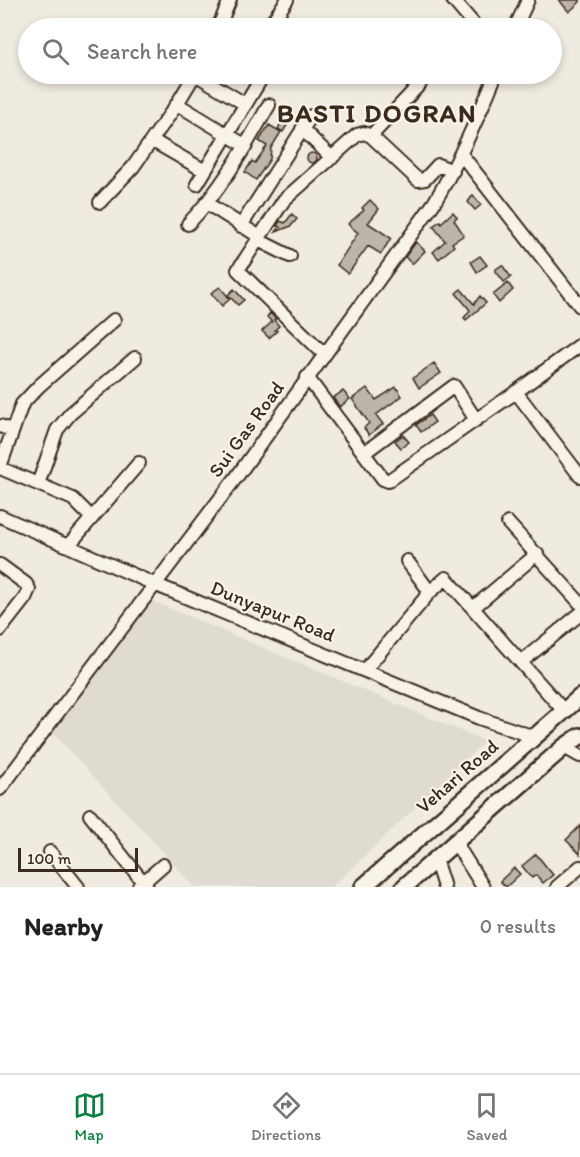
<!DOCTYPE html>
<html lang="en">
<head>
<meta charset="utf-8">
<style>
  body { margin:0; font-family:Itim,sans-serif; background:#f2f2f2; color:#222 }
  .scale { position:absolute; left:18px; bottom:15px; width:120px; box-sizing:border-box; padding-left:6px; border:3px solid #3b2a1e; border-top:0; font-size:16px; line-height:21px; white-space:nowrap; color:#3b2a1e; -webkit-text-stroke:4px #f7f3e8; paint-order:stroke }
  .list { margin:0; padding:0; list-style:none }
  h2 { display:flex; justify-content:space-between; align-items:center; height:78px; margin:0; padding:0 24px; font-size:26px }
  h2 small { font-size:20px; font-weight:400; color:#767676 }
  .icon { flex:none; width:33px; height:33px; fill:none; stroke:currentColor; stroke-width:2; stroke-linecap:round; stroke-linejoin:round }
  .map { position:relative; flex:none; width:580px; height:887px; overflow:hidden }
  .search { position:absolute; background:#fff; box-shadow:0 3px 9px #0003; left:18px; right:18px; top:18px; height:66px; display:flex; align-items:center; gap:15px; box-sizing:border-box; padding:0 21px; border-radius:33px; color:#767676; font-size:22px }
  .sheet { height:186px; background:#fff }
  nav { display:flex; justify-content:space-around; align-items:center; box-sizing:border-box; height:84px; border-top:2px solid #e0e0e0; background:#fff; font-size:16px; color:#767676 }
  nav a { display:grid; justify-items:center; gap:3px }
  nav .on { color:#0b8043 }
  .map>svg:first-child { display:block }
  .built { fill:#e0dbd0 }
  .building { fill:#bdb5aa; stroke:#3b2a1e; stroke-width:1.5 }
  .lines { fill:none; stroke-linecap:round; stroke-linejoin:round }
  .minor-casing { stroke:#3b2a1e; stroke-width:16 }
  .major-casing { stroke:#3b2a1e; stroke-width:20 }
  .minor { stroke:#f7f3e8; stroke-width:12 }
  .major { stroke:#f7f3e8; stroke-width:15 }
  .labels { text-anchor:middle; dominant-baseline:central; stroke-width:4.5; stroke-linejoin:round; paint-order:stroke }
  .street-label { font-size:20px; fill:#3b2a1e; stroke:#f7f3e8 }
  .district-label { font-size:26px; font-weight:bold; letter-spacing:1.5px; fill:#3b2a1e; stroke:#f7f3e8 }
</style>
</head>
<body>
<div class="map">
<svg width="580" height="887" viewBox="0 0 580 887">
  <rect width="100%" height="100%" fill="#efebe0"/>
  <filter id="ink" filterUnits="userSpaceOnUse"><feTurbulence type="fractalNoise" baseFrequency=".0167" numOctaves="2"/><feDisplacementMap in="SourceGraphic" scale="12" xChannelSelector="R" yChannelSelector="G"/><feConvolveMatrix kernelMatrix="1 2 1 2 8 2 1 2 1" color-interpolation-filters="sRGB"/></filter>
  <g filter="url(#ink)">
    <path class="built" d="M152 601 485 741 332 887H195L51 731Z"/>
    <path class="building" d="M559 0H580V2L569 12Z
      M284 117 290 120 283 132 278 129Z
      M269 125 281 132 271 148 270 159 256 180 245 172 252 161 255 163 267 146 259 141Z
      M307 158a5 5 0 1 1 10 0a5 5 0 1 1-10 0Z
      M473 195 481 205 475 210 468 202Z
      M370 200 379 209 368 223 391 238 381 254 368 246 348 274 337 265 358 233 348 224 364 210 362 208Z
      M453 212 457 217 454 220 464 235 452 243 454 246 439 259 433 252 445 241 433 226 440 221 441 223Z
      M292 214 297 219 291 226 276 232 280 227 277 226 280 221 285 223Z
      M416 242 425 251 412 264 405 257Z
      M480 256 487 265 477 272 471 262Z
      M502 265 511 277 504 282 495 270Z
      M508 283 513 290 499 303 493 295Z
      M220 287 230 299 222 306 211 293Z
      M234 289 244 300 238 305 228 295Z
      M461 289 474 304 480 296 486 303 466 320 464 318 470 310 456 293Z
      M270 313 276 319 274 320 279 326 275 330 277 331 269 338 262 331 272 322 267 317Z
      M434 363 441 373 419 388 413 378Z
      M396 387 402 396 376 415 383 424 369 435 364 428 369 423 352 399 367 388 376 400Z
      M343 391 350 399 340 407 333 398Z
      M430 415 435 422 421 432 416 425Z
      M403 435 409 442 401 448 395 441Z
      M580 826V854L566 840Z
      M536 854 553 875 543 883 536 875 532 878 522 866Z
      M514 868 520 874 506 887 500 881Z"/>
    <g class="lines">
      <g class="minor-casing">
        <path id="minor" d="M453 0 477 28
          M218 28 230 0
          M268 28 287 0
          M515 28 528 0
          M195 74 245 104
          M177 104 246 146
          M302 129 332 158
          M371 136 420 84
          M153 141 205 171
          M461 154 580 306
          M197 184 264 74
          M100 202 133 167 177 104 195 74
          M208 204 260 237
          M188 224C222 189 245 147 269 105
          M241 226 311 116
          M258 240 290 256
          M324 354 238 270 284 200 357 135 364 133 371 136 418 180 425 179 438 165 453 171
          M307 377 383 479 388 481 516 392 580 345
          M516 392 580 476
          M0 426 11 430
          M364 453 454 386 476 420
          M0 467 22 404 39 386 114 320
          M0 468 73 499 92 518
          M38 484 57 430 70 414 135 358
          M0 516 154 584 479 718 534 737
          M508 523 580 603
          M68 546 139 463
          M407 561 430 592
          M0 565 26 584 29 589 25 598 0 630
          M473 608 537 554
          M521 662 580 614
          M365 670 430 592 446 578 564 711
          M564 747 580 756
          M0 789 238 475 434 203C459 161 478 118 496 74
          M90 815 147 887
          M455 842 483 887
          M50 852 78 887
          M435 859 444 887
          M139 886 163 865
          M557 887 580 867"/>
      </g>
      <g class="major-casing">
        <path id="major" d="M363 887 580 697
          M404 887 564 747 580 736"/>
      </g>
      <use href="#minor" class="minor"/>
      <use href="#major" class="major"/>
    </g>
  </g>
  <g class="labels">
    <g class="street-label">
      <text transform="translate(246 429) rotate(-54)">Sui Gas Road</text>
      <text transform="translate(273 611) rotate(22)">Dunyapur Road</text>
      <text transform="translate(457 776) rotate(-41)">Vehari Road</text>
    </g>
    <g class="district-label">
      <text x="377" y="113">BASTI DOGRAN</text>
    </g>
  </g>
</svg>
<div class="scale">100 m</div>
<div class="search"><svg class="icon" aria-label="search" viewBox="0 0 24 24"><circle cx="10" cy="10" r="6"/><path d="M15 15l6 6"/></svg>Search here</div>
</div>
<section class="sheet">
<h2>Nearby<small>0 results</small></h2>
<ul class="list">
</ul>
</section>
<nav>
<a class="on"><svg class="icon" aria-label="map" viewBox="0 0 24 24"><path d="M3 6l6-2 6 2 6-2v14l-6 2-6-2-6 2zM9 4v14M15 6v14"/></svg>Map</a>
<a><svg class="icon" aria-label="directions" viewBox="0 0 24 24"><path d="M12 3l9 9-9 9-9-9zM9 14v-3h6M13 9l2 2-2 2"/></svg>Directions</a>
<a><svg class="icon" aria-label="saved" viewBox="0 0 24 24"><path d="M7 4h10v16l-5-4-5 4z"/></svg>Saved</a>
</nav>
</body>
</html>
